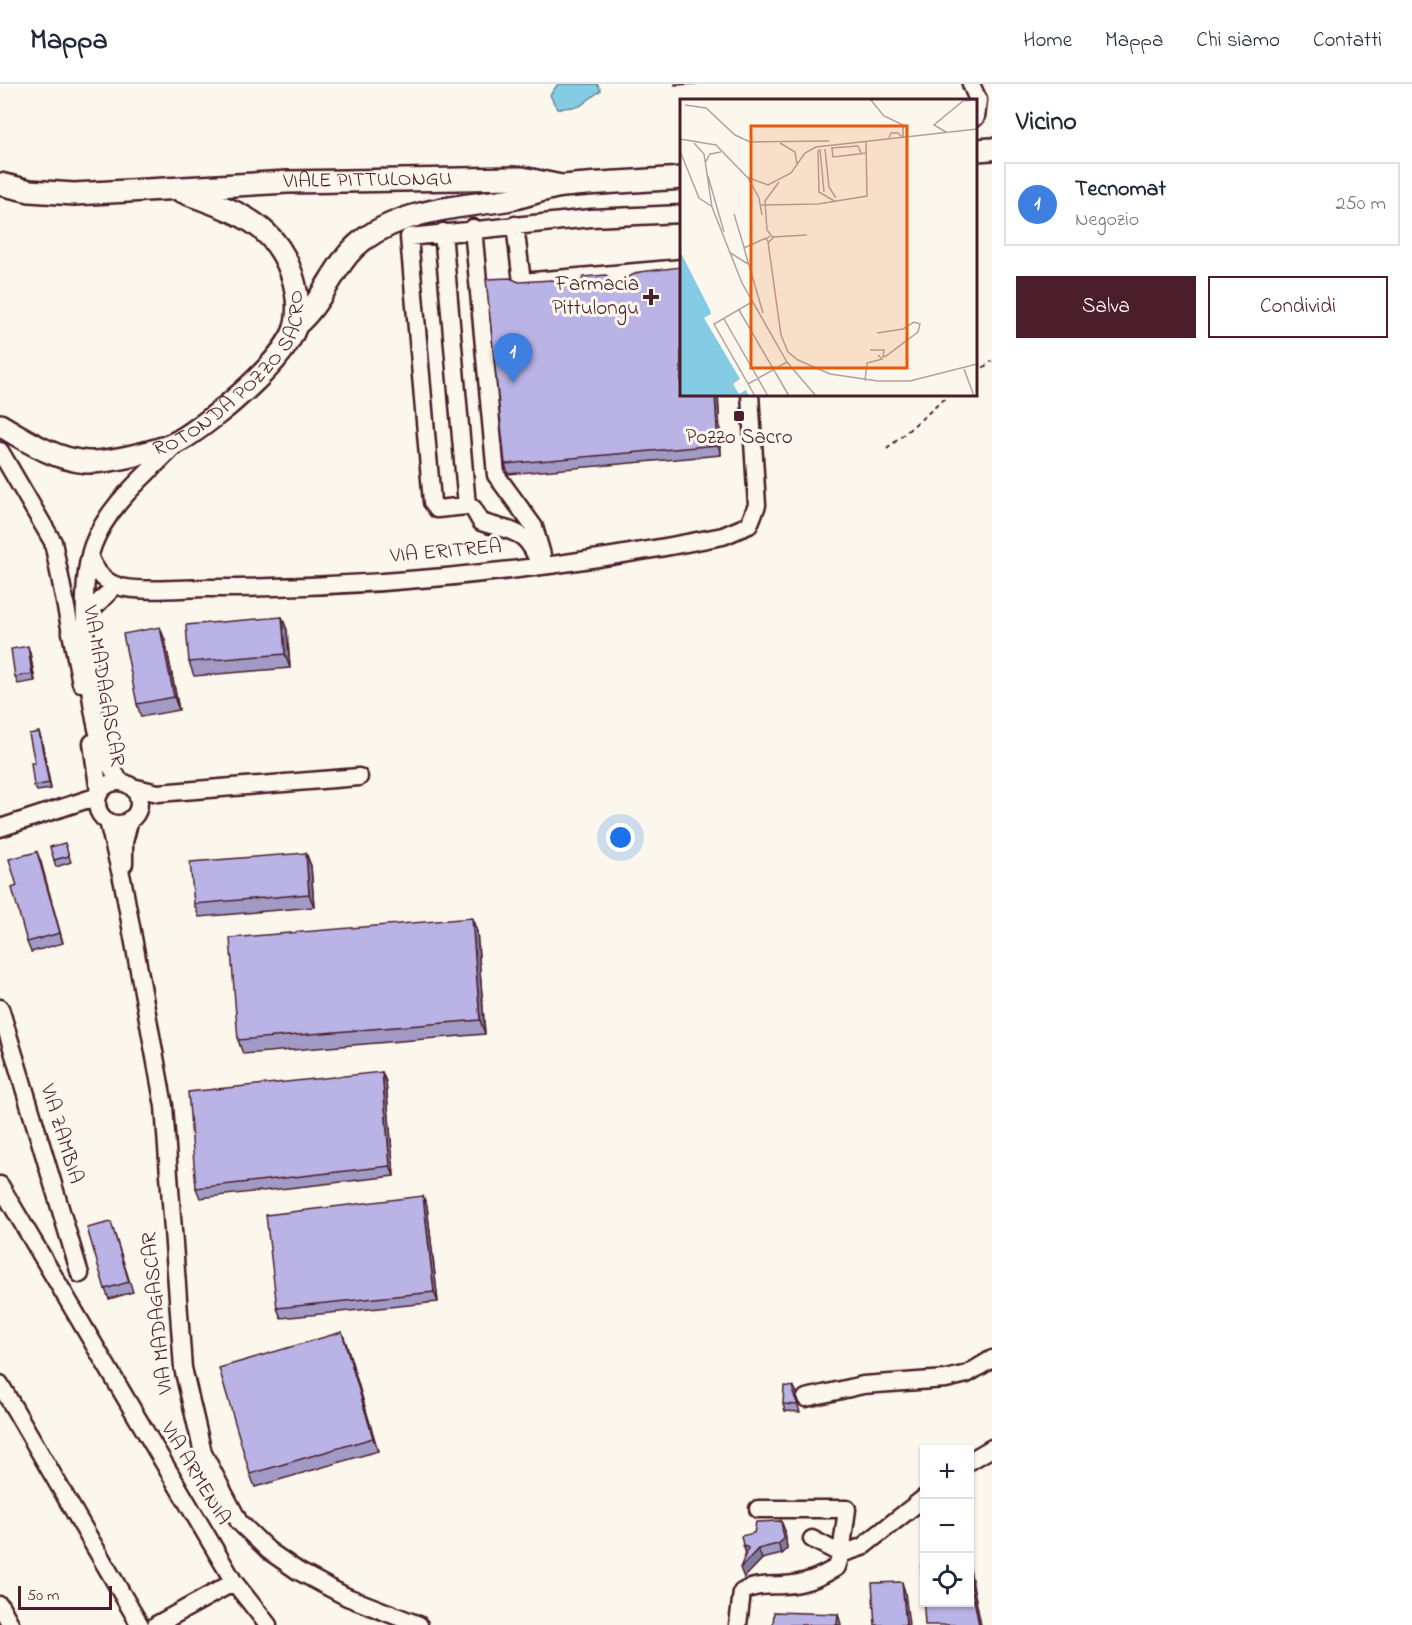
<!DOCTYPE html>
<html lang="it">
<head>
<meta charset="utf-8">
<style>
  body { margin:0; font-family:"Indie Flower",sans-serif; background:#f2f2f3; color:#1f2937 }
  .controls { position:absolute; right:18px; bottom:18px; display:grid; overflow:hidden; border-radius:0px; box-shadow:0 2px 4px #0004 }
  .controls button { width:54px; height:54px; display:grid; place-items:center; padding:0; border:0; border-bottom:2px solid #e0e1e3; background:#fff; color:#1f2937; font:30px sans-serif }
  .scale { position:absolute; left:18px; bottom:15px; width:94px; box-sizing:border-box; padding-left:6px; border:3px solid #4a1f2b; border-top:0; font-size:16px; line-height:21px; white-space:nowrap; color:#4a1f2b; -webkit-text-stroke:4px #fbf7ec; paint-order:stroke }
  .you { position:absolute; left:621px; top:754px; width:21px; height:21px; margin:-15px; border:4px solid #fff; border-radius:50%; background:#1a73e8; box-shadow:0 0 0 9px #1a73e833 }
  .badge { display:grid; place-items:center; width:39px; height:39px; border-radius:50%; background:#4a1f2b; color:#fff; font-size:20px; font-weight:700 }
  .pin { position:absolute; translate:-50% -50px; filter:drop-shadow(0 2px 3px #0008) }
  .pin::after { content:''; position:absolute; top:32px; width:21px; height:18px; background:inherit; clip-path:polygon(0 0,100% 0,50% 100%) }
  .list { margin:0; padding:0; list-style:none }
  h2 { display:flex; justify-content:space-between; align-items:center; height:78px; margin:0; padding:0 24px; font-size:26px }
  h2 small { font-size:20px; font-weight:400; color:#747a83 }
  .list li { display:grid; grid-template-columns:39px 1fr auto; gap:18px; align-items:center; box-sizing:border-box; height:84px; margin:0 12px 12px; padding:0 12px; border:2px solid #e0e1e3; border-radius:0px }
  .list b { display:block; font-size:22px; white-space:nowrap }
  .list p { margin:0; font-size:20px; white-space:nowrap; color:#747a83 }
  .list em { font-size:20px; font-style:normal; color:#747a83 }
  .actions { display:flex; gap:12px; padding:18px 24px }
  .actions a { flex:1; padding:14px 0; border:2px solid #4a1f2b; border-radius:0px; text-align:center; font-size:21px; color:#4a1f2b }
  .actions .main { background:#4a1f2b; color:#fff }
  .icon { flex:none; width:33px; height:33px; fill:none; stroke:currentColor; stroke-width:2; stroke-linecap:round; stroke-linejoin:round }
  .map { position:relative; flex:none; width:992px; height:1541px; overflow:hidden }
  header { display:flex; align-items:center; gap:36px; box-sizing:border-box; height:84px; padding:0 30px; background:#fff; border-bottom:2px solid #e0e1e3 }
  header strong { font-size:28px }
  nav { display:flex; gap:33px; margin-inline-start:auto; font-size:21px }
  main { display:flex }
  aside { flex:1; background:#fff }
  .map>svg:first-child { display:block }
  .water { fill:#83cce3; stroke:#6c8799; stroke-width:1.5 }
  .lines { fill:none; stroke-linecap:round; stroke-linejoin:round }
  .minor-casing { stroke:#4a1f2b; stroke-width:21 }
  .major-casing { stroke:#4a1f2b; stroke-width:26 }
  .path { stroke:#4a1f2b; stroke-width:2; stroke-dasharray:4.5 4.5; stroke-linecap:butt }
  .minor { stroke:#fbf7ec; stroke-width:16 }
  .major { stroke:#fbf7ec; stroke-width:21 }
  .wall { fill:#a09ac5; stroke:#4a1f2b; stroke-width:1.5 }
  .shaded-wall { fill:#827da0; stroke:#4a1f2b; stroke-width:1.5 }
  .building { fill:#bab3e5; stroke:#4a1f2b; stroke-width:1.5 }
  .poi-dot { fill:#4a1f2b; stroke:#fbf7ec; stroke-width:2 }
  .labels { text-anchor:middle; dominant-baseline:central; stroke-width:6; stroke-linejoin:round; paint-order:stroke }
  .street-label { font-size:21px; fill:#4a1f2b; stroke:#fbf7ec }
  .poi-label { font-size:21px; fill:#4a1f2b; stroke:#fbf7ec; text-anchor:end }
  .inset-road { fill:none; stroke:#b4a19f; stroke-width:1.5 }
  .view { fill:#e8590c; fill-opacity:0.15; stroke:#e8590c; stroke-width:3 }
  .inset-edge { fill:none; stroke:#4a1f2b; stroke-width:3 }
</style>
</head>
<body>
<header>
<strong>Mappa</strong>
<nav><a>Home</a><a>Mappa</a><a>Chi siamo</a><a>Contatti</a></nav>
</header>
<main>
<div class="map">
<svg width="992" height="1541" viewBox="0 0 992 1541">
  <rect width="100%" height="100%" fill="#fbf7ec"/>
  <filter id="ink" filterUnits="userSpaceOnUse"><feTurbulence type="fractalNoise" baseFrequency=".0167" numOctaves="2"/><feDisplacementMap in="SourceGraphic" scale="12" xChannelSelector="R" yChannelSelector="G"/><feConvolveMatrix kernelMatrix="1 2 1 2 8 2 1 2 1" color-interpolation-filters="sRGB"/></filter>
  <g filter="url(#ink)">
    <path class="water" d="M558 0H597L601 6 580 22 557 25 550 11Z"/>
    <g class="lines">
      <g class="minor-casing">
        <path id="minor" d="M971 0 978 16 976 33
          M515 141 522 198 682 184
          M473 144 496 391 534 443 542 471
          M443 148 467 422
          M0 367 53 458 81 599
          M90 474C95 486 104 498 118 502 136 509 186 504 208 504 380 504 555 486 723 452L749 441 757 421 750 310
          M540 482C527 444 514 449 481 438L473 424 467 422 437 425 432 418 409 153 591 134 682 130
          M85 532 109 508
          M92 659 99 709
          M120 698C114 687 107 677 103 666 87 621 77 505 93 461 109 419 147 391 177 359
          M97 719a21 21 0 1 1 42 0a21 21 0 1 1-42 0Z
          M132 703 158 709 359 693
          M108 737 123 799 164 1022 183 1284 203 1369 239 1438 269 1467 298 1487 347 1513 419 1541
          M0 744 98 712
          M124 780V758L130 735
          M0 924 80 1190
          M0 1101 234 1498 268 1541
          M0 1300 140 1541
          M806 1314 863 1301 946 1295 967 1290 992 1275
          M970 1377 992 1364
          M758 1425H847L841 1470 862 1463 924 1414
          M0 1521 11 1541
          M156 1541 234 1498
          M738 1541 742 1508C756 1500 767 1502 783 1501 804 1500 819 1494 837 1483L841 1470 812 1455"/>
      </g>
      <g class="major-casing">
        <g id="major">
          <path d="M976 66 992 65"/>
          <path id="s1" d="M0 100 30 107 74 110 288 98 522 94 561 102"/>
          <path d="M296 241C325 217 333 179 363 156 404 126 457 123 506 116 525 113 544 104 563 102 603 98 642 97 682 94"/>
          <path id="s2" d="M0 341C27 357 54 375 87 378 106 379 162 367 179 357 210 339 289 275 296 240 302 209 289 170 266 149 243 127 210 119 181 107"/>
        </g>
      </g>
      <path class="path" d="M976 289 992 277
        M887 365 950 310"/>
      <use href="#minor" class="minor"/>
      <use href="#major" class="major"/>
    </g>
    <path class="wall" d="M675 0H696L675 1Z
      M613 200 718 310 721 371 508 390 505 380 579 204Z
      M282 533 287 546 290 584 194 592 189 578Z
      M165 556 179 626 141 633 137 620Z
      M30 569 35 597 18 600 15 593Z
      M41 654 51 705 37 707 34 702 35 679Z
      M67 766 71 778 56 783 54 776Z
      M37 768 63 859 31 868 27 858 17 802Z
      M306 769 311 782 314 823 199 833 194 820Z
      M472 834 477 848 485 950 243 970 238 956Z
      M382 988 386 998 394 1092 200 1114 196 1104Z
      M423 1112 427 1122 438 1218 281 1234 277 1224Z
      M114 1148 133 1208 109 1215 105 1205Z
      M342 1248 347 1262 378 1367 255 1403 250 1390Z
      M797 1309 796 1316 800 1328 785 1327 783 1320Z
      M781 1437 785 1447 787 1465 782 1470 762 1475 744 1494 746 1470 743 1461 754 1449Z"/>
    <path class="shaded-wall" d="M715 310H718L721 371 718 361Z
      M282 533 287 546 290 584 285 570Z
      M160 543 165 556 179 626 174 613Z
      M28 562 30 569 35 597 32 590Z
      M39 648 41 654 51 705 49 699Z
      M37 768 41 778 63 859 60 849Z
      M306 769 311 782 314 823 309 810Z
      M472 834 477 848 485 950 480 936Z
      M382 988 386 998 394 1092 390 1082Z
      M423 1112 427 1122 438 1218 434 1208Z
      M342 1248 347 1262 378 1367 373 1354Z
      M794 1303 797 1309 796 1316 793 1309Z
      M781 1437 785 1447 787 1465 782 1470 778 1460Z
      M758 1465 762 1475 744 1494 740 1484Z
      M969 1480 981 1541H979L969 1490Z
      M902 1498 905 1508 909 1541H906Z
      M838 1530 841 1540V1541H837Z"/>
    <path class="building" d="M681 183V310H715L718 361 505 380 486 195 510 194 519 198 552 196 579 204 583 193 606 191 613 200 639 188Z
      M282 533 285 570 189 578 186 541Z
      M160 543 174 613 137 620 123 550Z
      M28 562 32 590 15 593 11 565Z
      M39 648 49 699 34 702 31 679H35L29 650Z
      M65 759 69 772 54 776 50 763Z
      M37 768 60 849 27 858 12 804 17 802 9 775Z
      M306 769 309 810 194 820 190 778Z
      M472 834 480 936 238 956 230 854Z
      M382 988 390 1082 196 1104 188 1008Z
      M423 1112 434 1208 277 1224 266 1131Z
      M111 1138 129 1198 105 1205 87 1144Z
      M342 1248 373 1354 250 1390 219 1284Z
      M784 1302 794 1303 793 1309 798 1321 783 1320Z
      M781 1437 784 1455 778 1460 758 1465 740 1484 748 1464 743 1461 741 1452 754 1449 756 1438Z
      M921 1480H924V1518H969V1490L979 1541H925Z
      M902 1498 906 1541H875L872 1499Z
      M774 1528 838 1530 837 1541H773Z"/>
  </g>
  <g class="poi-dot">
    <path d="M648 204h6v6h6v6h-6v6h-6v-6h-6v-6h6z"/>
    <rect x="733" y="326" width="12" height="12" rx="3"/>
  </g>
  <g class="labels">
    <g class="street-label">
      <text stroke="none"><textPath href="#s1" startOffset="369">VIALE PITTULONGU</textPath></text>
      <text stroke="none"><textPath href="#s2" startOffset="278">ROTONDA POZZO SACRO</textPath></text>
      <text transform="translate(446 468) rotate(-5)">VIA ERITREA</text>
      <text transform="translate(103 602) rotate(80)">VIA MADAGASCAR</text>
      <text transform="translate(61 1050) rotate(73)">VIA ZAMBIA</text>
      <text transform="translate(158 1229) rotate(-96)">VIA MADAGASCAR</text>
      <text transform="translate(195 1390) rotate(59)">VIA ARMENIA</text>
    </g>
    <g class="poi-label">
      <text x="639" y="201">Farmacia<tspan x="639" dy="24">Pittulongu</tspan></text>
      <text x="739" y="354" text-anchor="middle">Pozzo Sacro</text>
    </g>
  </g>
  <g transform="translate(680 15)">
    <rect width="297" height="297" fill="#fbf7ec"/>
    <path d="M0 152 30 211 31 215 24 219 60 280 53 285 59 295 66 291 69 297H0Z" fill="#83cce3"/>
    <path class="inset-road" d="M190 0 204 17 223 26V38M5 6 26 9 55 36 70 43 149 42M266 33 254 26 283 2 297 1M209 39 211 34H218L222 38M0 40 36 46 67 78 88 86 111 74 125 54 136 48 297 30M14 44 24 55 32 108 62 184 107 263 136 297M100 44 115 53 117 65M151 49 178 47 181 54M152 49 153 58 187 54M140 50 144 93M145 50 149 88 156 99M138 51 139 93 156 103M0 52 19 99 31 107M25 64 30 55 41 53M28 77 44 133M68 79 79 99 82 116M80 106 138 105 187 97 186 42M54 115 64 148M90 137 86 140 89 143 93 139 87 131 85 102 99 83M92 138 127 136M88 143 101 236 108 253 118 261 150 275 198 282H230L297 265M49 153 68 165M72 203 34 225 75 297M59 211 109 297M83 214 64 149 86 139M44 220 88 297M190 251H204L203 258 206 257 238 233 240 225 234 223 223 230 197 234M284 270 294 297M185 282 187 264 202 260 198 256M68 285 107 263"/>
    <path class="view" d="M71 27H227V269H71Z"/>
    <rect width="297" height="297" class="inset-edge"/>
  </g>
</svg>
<div class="controls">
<button>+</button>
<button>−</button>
<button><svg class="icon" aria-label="locate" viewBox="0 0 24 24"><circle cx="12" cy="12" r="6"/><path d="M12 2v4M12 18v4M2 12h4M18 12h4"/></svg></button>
</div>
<div class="scale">50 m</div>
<div class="you"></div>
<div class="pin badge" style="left:513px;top:299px;background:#3f7fe0">1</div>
</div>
<aside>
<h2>Vicino<small></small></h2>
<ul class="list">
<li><span class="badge" style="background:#3f7fe0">1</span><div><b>Tecnomat</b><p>Negozio</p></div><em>250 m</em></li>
</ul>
<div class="actions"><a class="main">Salva</a><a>Condividi</a></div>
</aside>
</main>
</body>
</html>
